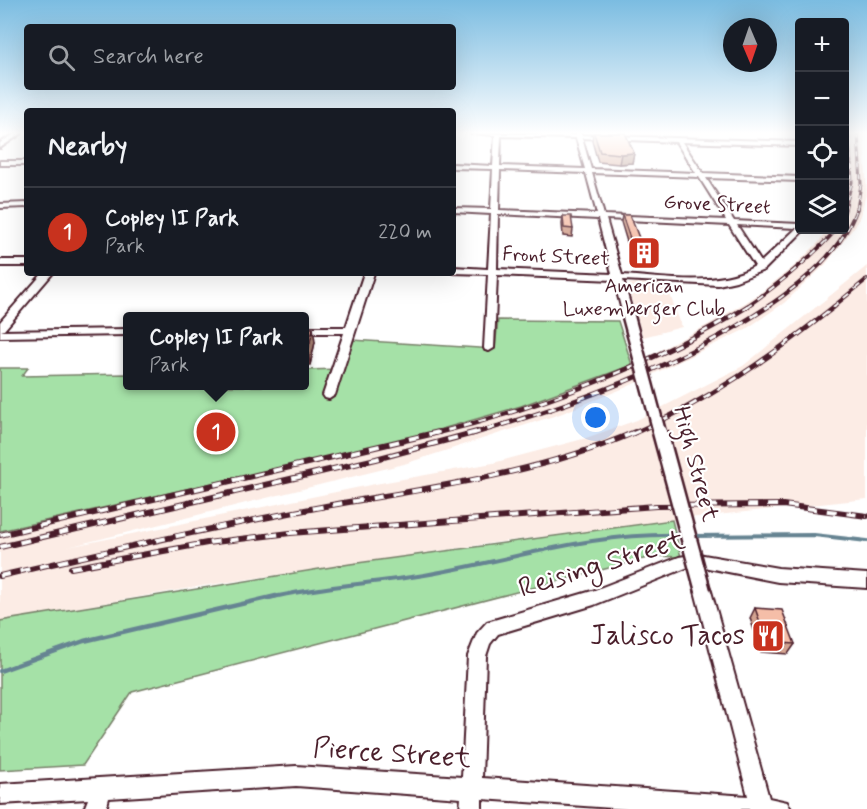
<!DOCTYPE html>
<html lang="en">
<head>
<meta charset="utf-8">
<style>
  body { margin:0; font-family:Mynerve,sans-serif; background:#20242c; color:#f1f3f6 }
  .controls { position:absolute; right:18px; top:18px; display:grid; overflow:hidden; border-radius:6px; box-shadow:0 6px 24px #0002 }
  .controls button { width:54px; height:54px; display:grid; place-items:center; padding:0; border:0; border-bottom:2px solid #363941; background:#171b24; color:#f1f3f6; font:30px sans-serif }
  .compass { position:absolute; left:723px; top:18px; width:54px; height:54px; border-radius:50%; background:#171b24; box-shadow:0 6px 24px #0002; rotate:178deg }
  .you { position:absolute; left:596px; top:418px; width:21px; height:21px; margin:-15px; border:4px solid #fff; border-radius:50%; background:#1a73e8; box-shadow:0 0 0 9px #1a73e833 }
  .badge { display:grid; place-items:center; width:39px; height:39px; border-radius:50%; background:#c8321e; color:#fff; font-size:20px; font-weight:700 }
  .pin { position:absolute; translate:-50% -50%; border:3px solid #fff; box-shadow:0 2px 6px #0006 }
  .popup { position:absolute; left:123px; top:312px; width:186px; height:78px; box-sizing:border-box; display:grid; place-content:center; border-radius:6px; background:#171b24; filter:drop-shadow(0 2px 4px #0005); font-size:20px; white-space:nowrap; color:#9ea1a6 }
  .popup b { font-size:22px; color:#f1f3f6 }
  .popup::after { content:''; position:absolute; left:50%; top:100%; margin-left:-12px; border:12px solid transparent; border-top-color:#171b24 }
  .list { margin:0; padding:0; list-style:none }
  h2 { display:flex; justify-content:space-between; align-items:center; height:78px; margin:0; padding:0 24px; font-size:26px }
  h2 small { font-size:20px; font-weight:400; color:#9ea1a6 }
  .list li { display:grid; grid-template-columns:39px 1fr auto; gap:18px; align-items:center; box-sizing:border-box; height:90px; padding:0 24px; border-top:2px solid #363941 }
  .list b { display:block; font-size:22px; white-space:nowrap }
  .list p { margin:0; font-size:20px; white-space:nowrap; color:#9ea1a6 }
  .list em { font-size:20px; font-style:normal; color:#9ea1a6 }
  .icon { flex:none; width:33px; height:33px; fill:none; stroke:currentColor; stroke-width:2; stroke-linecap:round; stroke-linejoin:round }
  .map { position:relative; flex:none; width:867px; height:809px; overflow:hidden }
  .search { position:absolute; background:#171b24; box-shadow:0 6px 24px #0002; left:24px; top:24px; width:432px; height:66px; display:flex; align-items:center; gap:15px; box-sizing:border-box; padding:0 21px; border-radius:6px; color:#9ea1a6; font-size:22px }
  .panel { position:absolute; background:#171b24; box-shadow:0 6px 24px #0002; left:24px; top:108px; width:432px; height:168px; border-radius:6px }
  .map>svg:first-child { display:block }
  .built { fill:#fcece5 }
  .green { fill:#a5e1a7; stroke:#788069; stroke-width:1.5 }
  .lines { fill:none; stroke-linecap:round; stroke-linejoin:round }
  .stream-far1 { stroke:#668492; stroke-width:4 }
  .stream { stroke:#668492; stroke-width:4.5 }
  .street-casing { stroke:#4a1f2b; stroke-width:4 }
  .street { fill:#fff; fill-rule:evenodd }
  .rail-far3-casing { stroke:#4a1f2b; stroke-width:3 }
  .rail-far2-casing { stroke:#4a1f2b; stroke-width:4 }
  .rail-far1-casing { stroke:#4a1f2b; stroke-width:5 }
  .rail-casing { stroke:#4a1f2b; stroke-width:6 }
  .rail-far3 { stroke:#fff; stroke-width:1.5; stroke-dasharray:5; stroke-linecap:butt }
  .rail-far2 { stroke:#fff; stroke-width:2; stroke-dasharray:7; stroke-linecap:butt }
  .rail-far1 { stroke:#fff; stroke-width:3; stroke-dasharray:8; stroke-linecap:butt }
  .rail { stroke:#fff; stroke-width:4; stroke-dasharray:10; stroke-linecap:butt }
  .street-bridge-far1-casing { stroke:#4a1f2b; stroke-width:16; stroke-linecap:butt }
  .street-bridge-casing { stroke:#4a1f2b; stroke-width:19; stroke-linecap:butt }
  .street-bridge-far1 { stroke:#fff; stroke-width:11 }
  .street-bridge { stroke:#fff; stroke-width:14 }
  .wall { fill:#d3a390; stroke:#4a1f2b; stroke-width:1.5 }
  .shaded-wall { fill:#ac8576; stroke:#4a1f2b; stroke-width:1.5 }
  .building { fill:#f5bea8; stroke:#4a1f2b; stroke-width:1.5 }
  .labels { text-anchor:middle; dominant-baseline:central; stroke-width:4.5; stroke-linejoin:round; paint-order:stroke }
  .far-street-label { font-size:20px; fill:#4a1f2b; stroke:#fff }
  .far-poi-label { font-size:20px; fill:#4a1f2b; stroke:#fff }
  .street-label { font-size:24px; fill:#4a1f2b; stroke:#fff }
  .near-street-label { font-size:28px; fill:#4a1f2b; stroke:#fff }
  .near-poi-label { font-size:28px; fill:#4a1f2b; stroke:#fff; text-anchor:end }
</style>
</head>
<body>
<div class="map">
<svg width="867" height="809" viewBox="0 0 867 809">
  <rect width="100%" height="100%" fill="#fff"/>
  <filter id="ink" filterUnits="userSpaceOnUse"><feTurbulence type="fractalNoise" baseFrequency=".0167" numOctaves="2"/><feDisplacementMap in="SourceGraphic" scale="12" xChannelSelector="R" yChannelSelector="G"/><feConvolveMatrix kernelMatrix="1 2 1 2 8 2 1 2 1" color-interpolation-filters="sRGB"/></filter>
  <g filter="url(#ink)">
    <path class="built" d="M847 133H863L867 192 858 222 825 265 784 303 746 329 627 387 560 414 404 464 68 547 375 484 493 463 583 439 637 420 743 366 867 266V499L679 519 486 544 202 586 0 621V531L400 441 465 423 632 365 711 323 759 294 793 267 819 242 826 230H844Z
      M635 283 666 284 682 327 643 337 628 289 629 284Z"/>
    <path class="green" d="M498 320 618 321 632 365 521 406 400 441 0 531V368H28L22 376 127 374 128 386H304L305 370 341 369 352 340 495 349Z
      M672 520 681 557 655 556 132 692 83 765 0 770V621L350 564Z"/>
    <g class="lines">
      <path class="stream-far1" d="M694 536 814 535 867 541
        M269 598C319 586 369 584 418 576 511 561 588 532 684 535"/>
      <path class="stream" d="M0 671 84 641 276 596"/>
      <g class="street-casing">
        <path id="street" d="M16 133H22L0 148V143Z
          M471 133 576 135 575 133H581V135L800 142V146L682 142 703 173 800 177V181L706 178 734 221 800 224V230H804L764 270 736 281 718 285 623 280 632 311 627 314 622 311 614 280 497 275 494 348 489 351 485 350 484 348 488 274 453 273V267L488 269 491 214 453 212V208L491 209 493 169 453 168V164L493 166 495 135ZM501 136 576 138 585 169 500 166ZM582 138 676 142 696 173 591 169ZM500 170 586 173 597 214 499 210ZM592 173 699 177 726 220 604 215ZM498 214 598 219 612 274 497 269ZM606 219 729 225 755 266C719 288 662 277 622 275ZM737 225 797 228 761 262Z
          M0 161H27V165H0Z
          M27 203V207L0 208V204Z
          M0 260H27V266H0Z
          M43 273H53L4 330 1 331 128 329V335L0 337V322Z
          M364 273H374L335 395 329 399 325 398 323 395 344 333H304V327H346Z
          M698 554 778 568 867 574V588L778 582 698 566 686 568 594 605 498 634 490 644 486 656 482 778 748 796 695 591 697 586 703 584 709 586 711 591 769 798 787 802 791 809H627L482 799V809H460L461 798 296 786 109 798 106 809H84L88 799 0 804V784L296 766 462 777 468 656 477 633 487 622 592 591 679 557Z"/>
      </g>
      <use href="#street" class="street"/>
      <g class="rail-far3-casing">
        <path id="rail-far3" d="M845 209 852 182 849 133
          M857 209 861 184 858 133"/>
      </g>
      <g class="rail-far2-casing">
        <path id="rail-far2" d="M844 212 845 208
          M746 307C779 284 809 260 836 230
          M767 307C804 282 842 251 857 208
          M833 307 867 279"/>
      </g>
      <g class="rail-far1-casing">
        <path id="rail-far1" d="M432 434C538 409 656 363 748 306
          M472 434C575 404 679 366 769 306
          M632 434C707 402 771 357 835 306"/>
      </g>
      <g class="rail-casing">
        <path id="rail" d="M0 535 439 432
          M0 547 376 459 477 432
          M71 568 207 543 290 533 656 506 783 505 867 516
          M0 576C107 551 213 527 321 507 426 488 536 475 635 432"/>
      </g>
      <use href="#rail-far3" class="rail-far3"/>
      <use href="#rail-far2" class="rail-far2"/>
      <use href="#rail-far1" class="rail-far1"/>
      <use href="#rail" class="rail"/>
      <g class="street-bridge-far1-casing">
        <path id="street-bridge-far1" d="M627 311 660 434"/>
      </g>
      <g class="street-bridge-casing">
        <path id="street-bridge" d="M660 432 703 591"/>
      </g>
      <use href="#street-bridge-far1" class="street-bridge-far1"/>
      <use href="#street-bridge" class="street-bridge"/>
    </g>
    <path class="wall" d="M590 133H625L634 153 632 163 619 164 598 162 592 141 593 133Z
      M622 215 643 248 641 256 631 255 621 222Z
      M563 216 573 229 572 237 563 236 562 224Z
      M304 328 315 342 310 365H304Z
      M755 608 795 644 788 654 761 652 750 618Z"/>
    <path class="shaded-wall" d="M634 153 632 163 619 164 621 154Z
      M313 328 315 342 310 365 308 350Z"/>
    <path class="building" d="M594 133H625L634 153 621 154 600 152Z
      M622 215H630L643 248 633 247Z
      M563 216H571L573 229 564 228Z
      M304 328H313L308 350H304Z
      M755 608 782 610 795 644 767 642Z"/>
  </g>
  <linearGradient id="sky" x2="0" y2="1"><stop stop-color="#7bbce1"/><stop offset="0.54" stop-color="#fff"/><stop offset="1" stop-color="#fff" stop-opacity="0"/></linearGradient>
  <rect width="867" height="246" fill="url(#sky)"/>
  <defs>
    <g id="building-square" transform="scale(1.725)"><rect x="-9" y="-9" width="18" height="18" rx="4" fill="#c8321e" stroke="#fff"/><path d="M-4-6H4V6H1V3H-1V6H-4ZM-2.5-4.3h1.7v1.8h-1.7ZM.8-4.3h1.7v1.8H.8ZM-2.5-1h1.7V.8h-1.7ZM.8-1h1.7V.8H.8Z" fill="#fff"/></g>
    <g id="restaurant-square" transform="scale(1.725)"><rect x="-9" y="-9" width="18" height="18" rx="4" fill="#c8321e" stroke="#fff"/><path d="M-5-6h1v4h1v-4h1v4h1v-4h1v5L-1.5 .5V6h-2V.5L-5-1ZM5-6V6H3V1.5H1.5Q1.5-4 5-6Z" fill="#fff"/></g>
  </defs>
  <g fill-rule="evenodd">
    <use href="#building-square" x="644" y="253"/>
    <use href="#restaurant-square" x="768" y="636"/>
  </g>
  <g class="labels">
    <g class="far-street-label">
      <text transform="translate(717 205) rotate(3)">Grove Street</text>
      <text transform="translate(556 257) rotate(3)">Front Street</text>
    </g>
    <g class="far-poi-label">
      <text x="644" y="286">American<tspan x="644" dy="23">Luxemberger Club</tspan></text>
    </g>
    <g class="street-label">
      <text transform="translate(695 464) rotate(75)">High Street</text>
    </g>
    <g class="near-street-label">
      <text transform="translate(602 565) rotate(-17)">Reising Street</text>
      <text transform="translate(392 754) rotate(4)">Pierce Street</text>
    </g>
    <g class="near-poi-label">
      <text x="745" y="636">Jalisco Tacos</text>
    </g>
  </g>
</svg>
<div class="controls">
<button>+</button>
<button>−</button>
<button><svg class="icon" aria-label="locate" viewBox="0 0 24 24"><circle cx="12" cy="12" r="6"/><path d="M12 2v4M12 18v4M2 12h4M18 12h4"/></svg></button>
<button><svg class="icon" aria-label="layers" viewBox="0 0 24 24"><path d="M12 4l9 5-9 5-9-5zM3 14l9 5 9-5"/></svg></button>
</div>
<svg class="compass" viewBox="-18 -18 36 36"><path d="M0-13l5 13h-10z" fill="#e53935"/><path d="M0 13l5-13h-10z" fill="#9ea1a6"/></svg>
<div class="you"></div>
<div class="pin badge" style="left:216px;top:432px">1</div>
<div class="popup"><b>Copley II Park</b>Park</div>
<div class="search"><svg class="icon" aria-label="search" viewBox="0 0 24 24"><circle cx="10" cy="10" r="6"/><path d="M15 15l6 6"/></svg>Search here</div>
<section class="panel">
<h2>Nearby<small></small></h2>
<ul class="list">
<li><span class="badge">1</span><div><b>Copley II Park</b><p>Park</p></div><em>220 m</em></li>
</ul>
</section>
</div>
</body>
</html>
